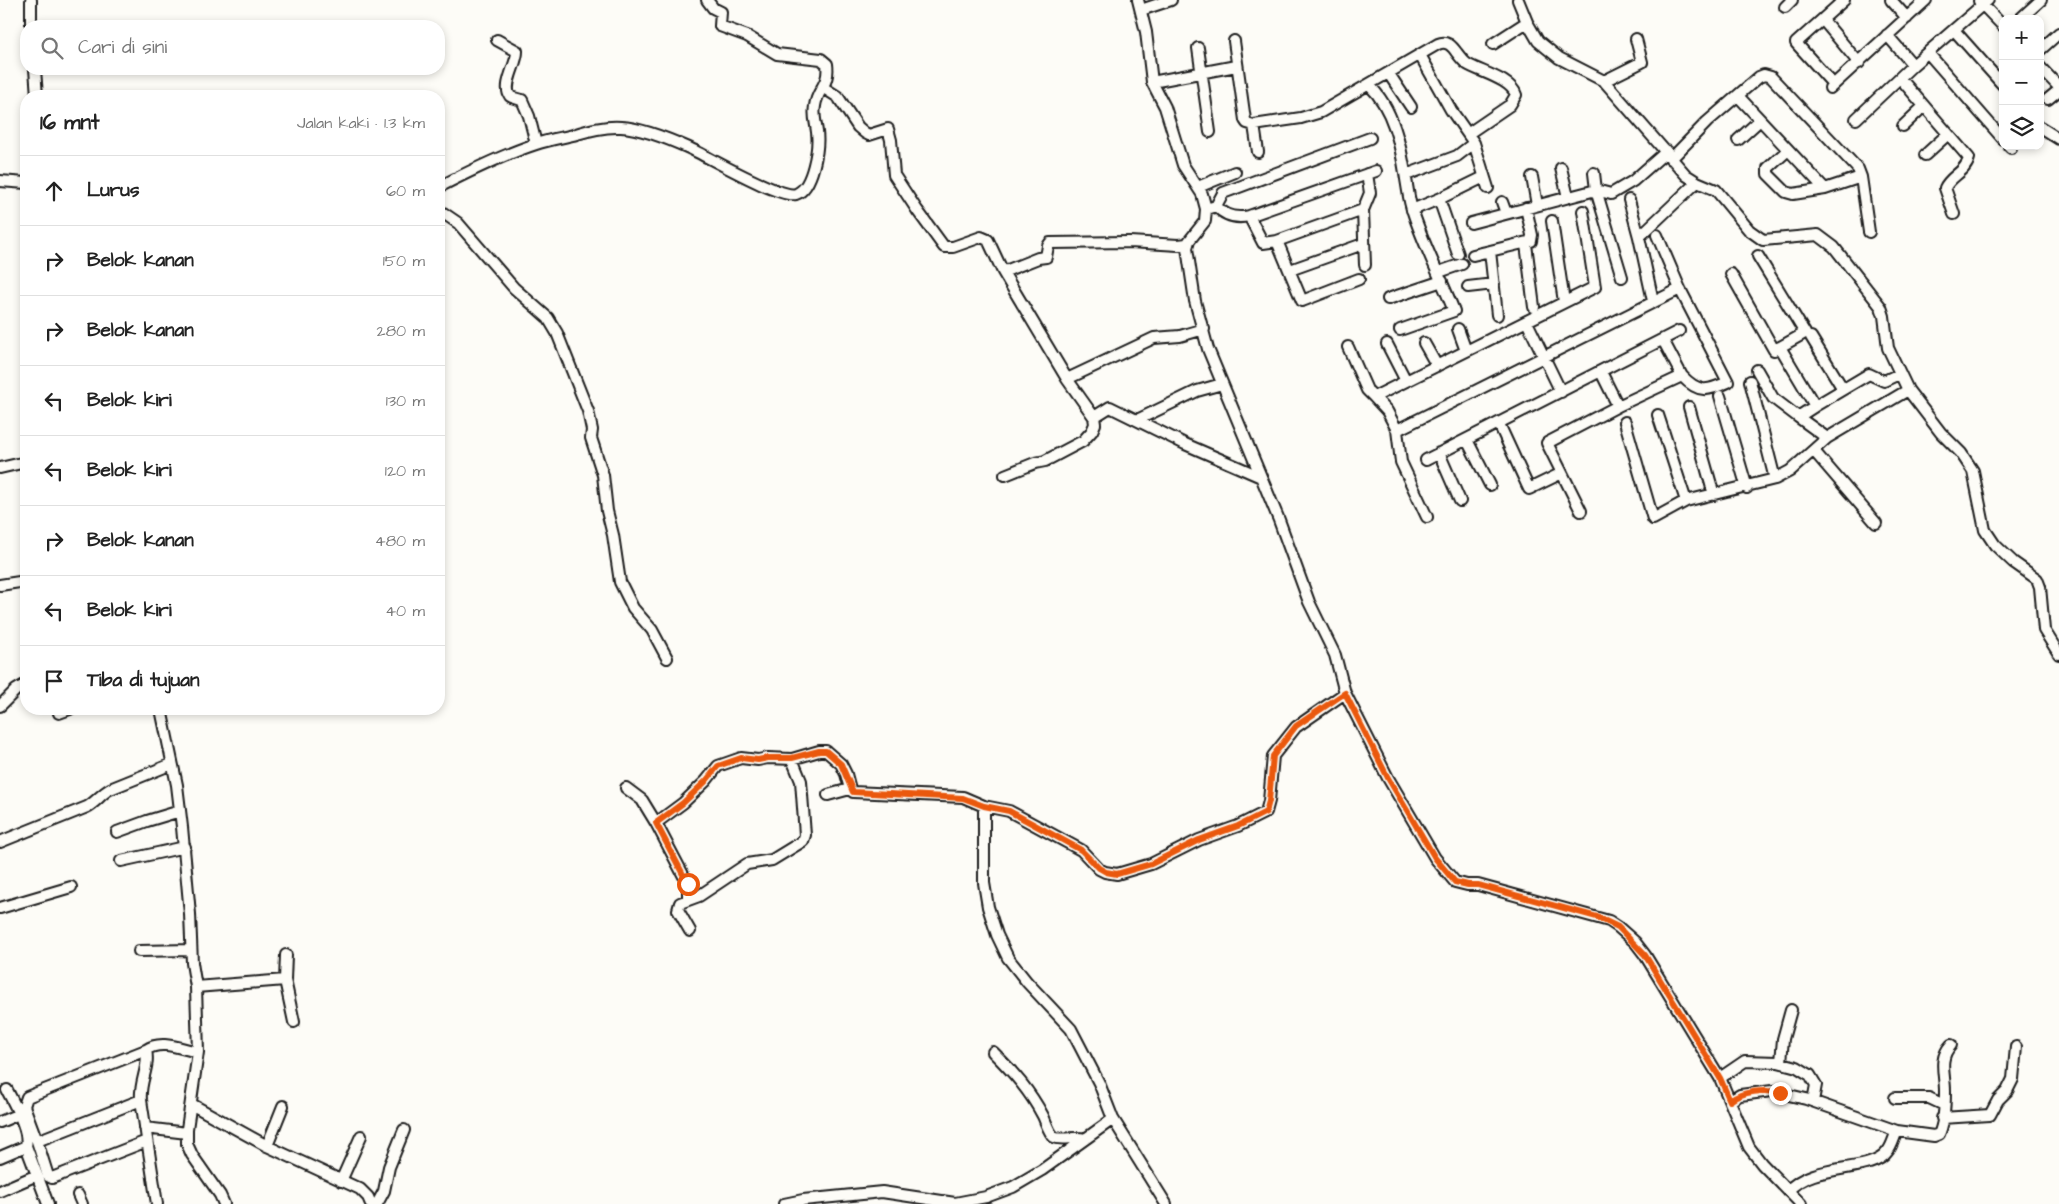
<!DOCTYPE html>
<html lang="id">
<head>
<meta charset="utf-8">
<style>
  body { margin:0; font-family:"Architects Daughter",sans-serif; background:#f6f6f6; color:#222 }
  .controls { position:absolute; right:15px; top:15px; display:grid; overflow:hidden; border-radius:10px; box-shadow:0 2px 8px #0003 }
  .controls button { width:45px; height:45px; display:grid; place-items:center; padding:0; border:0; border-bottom:1px solid #e0e0e0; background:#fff; color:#222; font:25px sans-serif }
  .stop { position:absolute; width:15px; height:15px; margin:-11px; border:4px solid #ea580c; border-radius:50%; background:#fff }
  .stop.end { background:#ea580c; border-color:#fff; box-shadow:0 1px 5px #0008 }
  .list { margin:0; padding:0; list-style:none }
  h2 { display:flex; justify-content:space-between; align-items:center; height:65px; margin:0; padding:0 20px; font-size:21px }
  h2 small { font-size:16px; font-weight:400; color:#767676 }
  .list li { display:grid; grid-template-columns:32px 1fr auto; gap:15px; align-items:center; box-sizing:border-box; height:70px; padding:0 20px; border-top:1px solid #e0e0e0 }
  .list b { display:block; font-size:19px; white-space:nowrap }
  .list em { font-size:16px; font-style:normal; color:#767676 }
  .icon { flex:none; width:28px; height:28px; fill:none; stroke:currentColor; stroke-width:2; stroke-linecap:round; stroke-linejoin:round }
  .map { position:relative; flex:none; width:2059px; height:1204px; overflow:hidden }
  .search { position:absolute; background:#fff; box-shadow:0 2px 8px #0003; left:20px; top:20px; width:425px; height:55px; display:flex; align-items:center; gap:12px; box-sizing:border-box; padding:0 18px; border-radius:20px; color:#767676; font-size:19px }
  .panel { position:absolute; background:#fff; box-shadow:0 2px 8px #0003; left:20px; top:90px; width:425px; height:625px; border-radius:20px }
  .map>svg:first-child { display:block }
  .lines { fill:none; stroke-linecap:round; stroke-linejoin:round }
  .street-casing { stroke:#1c1c1c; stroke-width:14 }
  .street { stroke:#fdfcf7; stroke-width:10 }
  .route { stroke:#ea580c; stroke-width:6 }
</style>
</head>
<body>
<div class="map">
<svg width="2059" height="1204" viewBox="0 0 2059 1204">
  <rect width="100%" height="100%" fill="#fdfcf7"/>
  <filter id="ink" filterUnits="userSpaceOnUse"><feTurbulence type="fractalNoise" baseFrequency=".02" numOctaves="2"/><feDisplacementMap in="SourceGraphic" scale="10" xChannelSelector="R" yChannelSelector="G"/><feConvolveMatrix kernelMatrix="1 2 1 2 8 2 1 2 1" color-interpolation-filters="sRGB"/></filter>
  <g filter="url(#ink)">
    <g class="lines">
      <g class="street-casing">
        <path id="street" d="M1138 0 1146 32 1152 82 1165 107 1183 165 1202 194 1206 209 1205 221 1189 241 1187 248 1195 301 1208 349 1279 520 1309 602 1335 655 1345 693 1388 778 1435 858 1455 882 1467 885H1478L1609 921 1618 927 1635 942 1645 955 1720 1078 1749 1147 1762 1164 1801 1204
          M1518 0 1527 22 1538 41 1559 58 1604 81 1686 175 1697 182 1716 190 1749 230 1763 240 1818 235 1834 247 1881 307 1884 316 1888 348 1908 390 1941 433 1961 453 1973 471 1985 530 1995 545 2013 562 2037 579 2040 587 2044 630 2059 654
          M1891 0 1907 18
          M1979 1 2003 26
          M1785 7 1792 0
          M1141 10 1171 0
          M2020 19 2041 0
          M1823 20 1859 63
          M31 26V0
          M1954 30 2003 85
          M1887 35 1913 65
          M497 40 517 51C518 62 502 85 510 96 512 98 519 99 522 100L529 116 536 144
          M1234 41 1245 120 1247 123 1254 125 1301 118 1321 112 1438 44C1447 40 1452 46 1457 53 1460 57 1463 61 1467 64 1480 72 1511 79 1516 95L1510 105 1469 133
          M1493 44 1527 22
          M1198 48 1210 132
          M2040 50 2059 33
          M1928 53 2003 139
          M1420 55 1451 110 1474 143 1488 188
          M2040 67 2059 87
          M35 69 37 96
          M1389 74 1411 107
          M1900 78 1969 158C1966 172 1950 176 1945 188L1954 214
          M1604 81 1642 62 1636 39
          M1152 82 1236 66
          M1833 84 1796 43 1844 0
          M1369 85C1393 108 1401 146 1406 179 1408 190 1409 202 1413 212 1424 246 1441 278 1454 311L1400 330
          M824 88 838 97 858 127 865 133 869 135 888 129 891 140 894 175 917 210 944 247H953L981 237 988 240 1003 272 1067 379 1094 417 1110 407 1185 444 1261 477
          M1830 88 1926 0
          M1738 96 1825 189
          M2048 99 2059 90
          M1856 119 1913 65 1988 0
          M1254 125 1258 152
          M1903 126 1924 106
          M2040 127 2059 139
          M1738 140 1760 120
          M2009 146 2011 148
          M1925 155 1948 134
          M1671 159 1707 122 1759 77 1764 75 1771 77 1858 169 1861 177 1825 189 1793 194 1786 192 1768 174V168L1788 150
          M1561 168 1568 197
          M1594 173 1596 190 1622 277
          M1406 175 1457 156 1474 143
          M1532 177 1537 205
          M1861 177 1869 232
          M0 181 26 183
          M439 187C470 171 502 155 536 144 548 140 560 138 573 135 589 130 604 126 621 127 640 128 671 140 689 148 709 157 780 199 796 194 813 188 819 147 817 132 816 123 813 116 815 106 817 89 830 85 827 64L821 59 777 54 747 36 720 26 721 12 713 8 707 0
          M1198 187 1235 172
          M1439 199 1458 254
          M1629 200 1639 237
          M1502 202 1506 213
          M1216 206C1225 216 1236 219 1249 216L1376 171
          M1206 209 1216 206 1223 193 1370 138
          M439 210 458 223 514 288 548 318 557 333 588 411 592 430 591 438 603 475 607 511 613 535 620 582 633 608 652 630 667 658
          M1363 210 1365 265
          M1412 210 1439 199 1484 177
          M1249 216 1263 243 1277 241 1363 210 1370 193 1367 174
          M1552 221 1564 302
          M1471 223 1596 190 1611 194 1633 181 1667 151
          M1277 241 1302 301 1359 279
          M1526 244 1534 307
          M1473 255 1490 251
          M1758 256 1805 333 1780 347
          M1290 270 1363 244
          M1003 272 1038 258 1046 257 1048 246 1050 243 1130 242 1178 245 1187 244
          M1439 272 1462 264
          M1731 274 1774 350 1780 347 1815 406
          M1468 287 1494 284
          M1388 299 1442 281
          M1653 301 1639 237 1697 182
          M1497 315 1490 251 1531 241 1532 235 1526 208
          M1527 322 1561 392
          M1458 329 1466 351
          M1811 337 1843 389
          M1663 340 1682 376
          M1424 343 1437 366
          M1387 344 1406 381
          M1348 347 1367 390 1374 397 1595 287 1583 211
          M1757 370 1773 398 1798 417 1815 406 1869 374 1884 381 1899 374
          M1601 372 1618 406
          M1067 379 1154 338 1180 336 1204 329
          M1750 381 1775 479
          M1720 396 1747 488
          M1374 397 1387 411 1397 430 1401 462 1427 517
          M1689 407 1714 495
          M1658 415 1686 501
          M1798 417 1827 438
          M1137 420 1197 391 1222 384
          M1625 422 1653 519 1686 501 1775 479 1790 471 1827 438 1908 390
          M1499 424 1529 489 1562 473
          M1397 430 1680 289
          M1467 440 1490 485
          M1814 451 1876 523
          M1439 453 1460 501
          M1426 460 1679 331
          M0 468 26 462
          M1005 475 1035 463 1045 461 1083 441 1092 431 1095 424 1094 417
          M1581 511 1547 443 1618 406 1682 376C1699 394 1708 391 1728 382L1680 289 1657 235
          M0 585 26 581
          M0 706 16 690 26 684
          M161 709 177 785 182 827 190 914 192 963 196 987 198 1052 187 1129V1144L192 1155 220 1195 224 1204
          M59 713 70 709
          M626 788 642 800 656 823 688 884V899
          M828 795 850 789
          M984 806V883L988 907 997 935 1008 958 1027 982 1071 1029 1099 1083 1113 1119 1166 1204
          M656 823 683 803 706 781 718 766 741 758 758 760 768 758 792 759 819 751H826L841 764 846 774 850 789 853 792 963 797 984 806 1009 811 1081 850 1099 869 1105 872 1117 874 1151 864 1199 840 1238 826 1266 812 1269 801 1273 756 1296 727 1345 693
          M117 832 147 821 180 811
          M0 842 87 807C96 802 101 794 110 789L172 764
          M121 861 185 847
          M0 908 71 887
          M690 931 678 910 680 903 699 896 747 864 772 860 803 841 805 835 801 781 792 759
          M139 951 191 950
          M286 955 285 980 294 1022
          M196 987 285 980
          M146 1050C150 1068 139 1081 141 1100L157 1204
          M993 1052C1013 1072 1030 1091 1043 1116 1046 1122 1049 1133 1054 1137 1061 1141 1075 1136 1085 1139
          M1781 1062 1783 1039 1791 1010
          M1720 1078 1745 1061 1778 1062 1797 1067 1810 1075 1816 1085 1813 1101
          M7 1090C14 1104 30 1131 26 1146L48 1204
          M1895 1098H1929L1944 1105
          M141 1100 37 1141 24 1106 27 1097 146 1050C161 1039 181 1049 198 1052
          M1730 1101 1740 1095 1772 1091 1806 1099 1897 1131
          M191 1104 267 1146 360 1189 368 1197 371 1204
          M1942 1118 1990 1115 1998 1100 2007 1091 2013 1079 2016 1047
          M0 1122 19 1114
          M145 1128 187 1133
          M37 1141 48 1176 52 1178 147 1141
          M267 1146 283 1106
          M0 1157 26 1146
          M341 1181 361 1136
          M0 1191 37 1175
          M1788 1191C1812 1162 1872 1174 1887 1152 1892 1147 1894 1137 1897 1131L1934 1136 1939 1134C1944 1124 1945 1103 1945 1091 1945 1074 1938 1059 1951 1045
          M78 1195 82 1204
          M377 1204 384 1191 389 1167 404 1130
          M784 1204 803 1200 882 1192 955 1203 986 1197 1013 1187 1042 1170 1113 1119"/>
      </g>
      <use href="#street" class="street"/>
    </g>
  </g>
  <g class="lines" filter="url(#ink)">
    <path class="route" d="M688 884 656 823 683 803 706 781 718 766 741 758 758 760 768 758H792L819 751H826L841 764 853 792 963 798 984 806 1009 811 1081 850 1099 868 1106 872 1117 874 1151 864 1199 840 1238 826 1266 812 1269 801 1273 756 1296 726 1345 693 1388 778 1435 858 1455 882 1468 885H1478L1597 917 1618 927 1645 955 1720 1078 1730 1101C1742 1091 1765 1089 1780 1093"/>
  </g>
</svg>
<div class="controls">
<button>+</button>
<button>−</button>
<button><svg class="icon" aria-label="layers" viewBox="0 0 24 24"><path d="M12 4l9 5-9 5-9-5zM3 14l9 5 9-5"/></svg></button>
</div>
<div class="stop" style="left:688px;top:884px"></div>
<div class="stop end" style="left:1780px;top:1093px"></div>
<div class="search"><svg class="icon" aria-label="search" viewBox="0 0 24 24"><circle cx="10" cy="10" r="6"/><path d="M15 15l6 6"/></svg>Cari di sini</div>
<section class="panel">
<h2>16 mnt<small>Jalan kaki · 1.3 km</small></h2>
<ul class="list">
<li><svg class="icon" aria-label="ahead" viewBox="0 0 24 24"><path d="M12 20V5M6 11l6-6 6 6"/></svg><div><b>Lurus</b></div><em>60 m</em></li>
<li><svg class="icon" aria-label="right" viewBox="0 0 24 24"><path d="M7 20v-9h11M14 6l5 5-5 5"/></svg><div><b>Belok kanan</b></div><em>150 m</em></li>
<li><svg class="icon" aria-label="right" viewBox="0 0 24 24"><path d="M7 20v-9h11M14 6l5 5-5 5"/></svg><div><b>Belok kanan</b></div><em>280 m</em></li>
<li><svg class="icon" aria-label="left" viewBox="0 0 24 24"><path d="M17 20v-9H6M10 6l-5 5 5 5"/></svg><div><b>Belok kiri</b></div><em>130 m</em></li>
<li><svg class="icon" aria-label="left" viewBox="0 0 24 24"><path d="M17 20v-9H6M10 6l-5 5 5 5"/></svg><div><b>Belok kiri</b></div><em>120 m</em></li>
<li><svg class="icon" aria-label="right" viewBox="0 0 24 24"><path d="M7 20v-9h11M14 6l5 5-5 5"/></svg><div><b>Belok kanan</b></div><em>480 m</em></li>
<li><svg class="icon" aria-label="left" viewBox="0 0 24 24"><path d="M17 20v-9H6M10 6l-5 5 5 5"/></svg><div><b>Belok kiri</b></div><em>40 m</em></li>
<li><svg class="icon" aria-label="arrive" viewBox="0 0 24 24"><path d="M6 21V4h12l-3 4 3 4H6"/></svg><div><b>Tiba di tujuan</b></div></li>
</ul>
</section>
</div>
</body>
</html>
